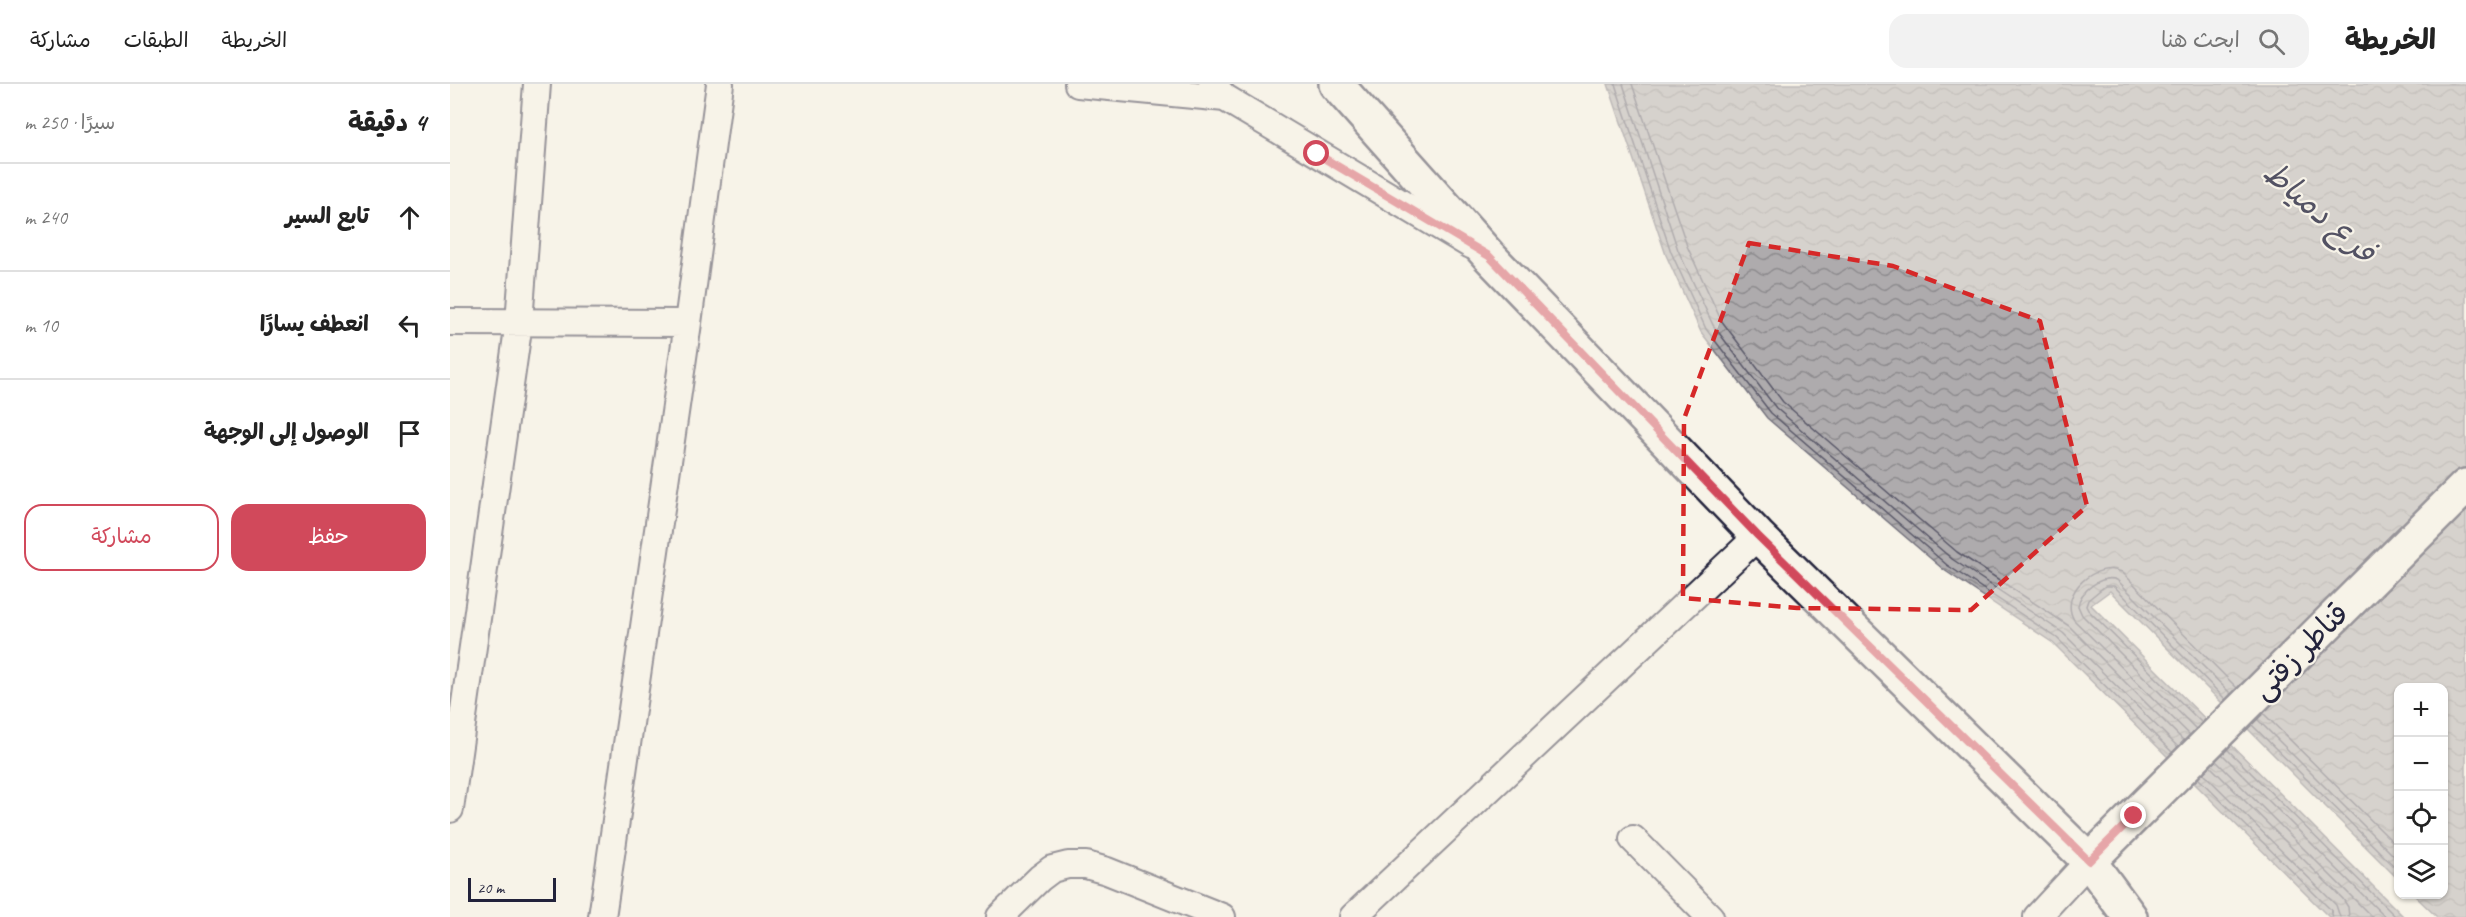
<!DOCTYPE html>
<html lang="ar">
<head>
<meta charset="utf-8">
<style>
  body { margin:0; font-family:Caveat,"Playpen Sans Arabic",sans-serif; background:#f2f2f2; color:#222; direction:rtl }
  .controls { position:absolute; right:18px; bottom:18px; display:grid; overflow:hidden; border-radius:12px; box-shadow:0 2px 4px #0004 }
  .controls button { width:54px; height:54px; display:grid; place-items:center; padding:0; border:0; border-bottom:2px solid #e0e0e0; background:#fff; color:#222; font:30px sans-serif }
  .scale { position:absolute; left:18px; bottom:15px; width:88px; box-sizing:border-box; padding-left:6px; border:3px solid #22223b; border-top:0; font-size:16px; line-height:21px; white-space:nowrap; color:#22223b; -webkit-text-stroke:4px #f7f3e8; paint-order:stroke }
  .stop { position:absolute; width:18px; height:18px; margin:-14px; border:4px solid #d1495b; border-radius:50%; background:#fff }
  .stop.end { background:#d1495b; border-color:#fff; box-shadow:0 2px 6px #0008 }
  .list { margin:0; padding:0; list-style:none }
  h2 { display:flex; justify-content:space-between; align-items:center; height:78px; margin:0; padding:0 24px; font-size:26px }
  h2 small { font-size:20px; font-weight:400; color:#767676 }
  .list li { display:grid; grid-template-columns:39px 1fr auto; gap:18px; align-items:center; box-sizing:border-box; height:108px; padding:0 24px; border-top:2px solid #e0e0e0 }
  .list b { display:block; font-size:22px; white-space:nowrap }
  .list em { font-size:20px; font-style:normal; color:#767676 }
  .actions { display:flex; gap:12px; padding:18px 24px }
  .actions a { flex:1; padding:14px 0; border:2px solid #d1495b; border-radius:18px; text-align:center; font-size:21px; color:#d1495b }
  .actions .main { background:#d1495b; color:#fff }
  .icon { flex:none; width:33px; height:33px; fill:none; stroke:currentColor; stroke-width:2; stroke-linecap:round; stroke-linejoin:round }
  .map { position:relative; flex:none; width:2016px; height:833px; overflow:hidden; direction:ltr }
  header { display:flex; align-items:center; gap:36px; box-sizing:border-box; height:84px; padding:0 30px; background:#fff; border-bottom:2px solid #e0e0e0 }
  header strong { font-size:28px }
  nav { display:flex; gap:33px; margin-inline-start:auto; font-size:21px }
  .search { width:420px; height:54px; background:#f2f2f2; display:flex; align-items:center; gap:15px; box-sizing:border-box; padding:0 21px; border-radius:18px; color:#767676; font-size:22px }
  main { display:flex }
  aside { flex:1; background:#fff }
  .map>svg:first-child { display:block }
  .water { fill:url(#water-waves); stroke:#76747f; stroke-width:1.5 }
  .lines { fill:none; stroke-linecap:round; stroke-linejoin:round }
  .shore { stroke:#5a5969; stroke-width:1.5 }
  .street-casing { stroke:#22223b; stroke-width:30 }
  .secondary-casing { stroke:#22223b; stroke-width:38 }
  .street { stroke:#f7f3e8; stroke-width:26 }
  .secondary { stroke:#f7f3e8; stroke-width:33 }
  .route { stroke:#d1495b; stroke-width:8 }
  .marked { fill:none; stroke:#d62828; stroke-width:4.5; stroke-dasharray:12 8; stroke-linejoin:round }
  .labels { text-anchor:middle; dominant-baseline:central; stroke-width:4.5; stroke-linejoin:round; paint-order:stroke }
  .street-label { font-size:30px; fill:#22223b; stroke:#f7f3e8 }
  .water-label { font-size:32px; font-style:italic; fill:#535263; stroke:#f7f3e8 }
</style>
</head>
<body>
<header>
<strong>الخريطة</strong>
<div class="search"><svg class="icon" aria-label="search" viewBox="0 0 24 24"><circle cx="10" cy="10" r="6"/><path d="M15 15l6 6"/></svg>ابحث هنا</div>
<nav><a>الخريطة</a><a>الطبقات</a><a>مشاركة</a></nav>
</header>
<main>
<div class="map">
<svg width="2016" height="833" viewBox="0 0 2016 833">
  <defs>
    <pattern id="water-waves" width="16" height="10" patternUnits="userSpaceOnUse" patternTransform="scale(1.5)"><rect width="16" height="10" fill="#aeabad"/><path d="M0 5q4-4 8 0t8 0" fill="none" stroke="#8d8b8e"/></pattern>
  </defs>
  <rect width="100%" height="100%" fill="#f7f3e8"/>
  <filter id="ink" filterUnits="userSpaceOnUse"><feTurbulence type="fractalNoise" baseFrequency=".0167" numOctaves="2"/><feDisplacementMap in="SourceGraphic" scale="12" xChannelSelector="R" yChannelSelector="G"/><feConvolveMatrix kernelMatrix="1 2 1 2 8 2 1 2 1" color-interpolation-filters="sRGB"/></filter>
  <g filter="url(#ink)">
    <path class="water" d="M1158 0H2016V833H1987L1964 811 1994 810V604H1948V795L1660 507 1641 521 1954 833H1879L1603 559 1494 486 1317 334 1251 248 1216 171Z"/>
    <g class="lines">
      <path class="shore" d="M1165 0 1221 168 1256 245 1321 329 1497 481 1607 554 1723 669
        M1173 0 1228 166 1263 241 1326 324 1502 475 1613 549 1728 663
        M1182 0 1237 162 1271 236 1333 318 1507 468 1619 542 1734 657
        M1813 629 1948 763
        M1807 635 1948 776
        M1752 639 1638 526 1636 522 1638 516 1655 502H1664L1776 616
        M1802 641 1948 786
        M1746 645 1632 531 1628 522C1630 507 1652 490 1667 496L1781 610
        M1740 651 1624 536C1608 509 1646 476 1672 488L1787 604
        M1777 665 1946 833
        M1772 670 1935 833
        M1766 677 1922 833
        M1760 682 1893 815 1898 823 1899 833
        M1753 689 1886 821 1890 833
        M1748 694 1881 826 1883 833"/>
      <g class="street-casing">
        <path id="street" d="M628 0 775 14
          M762 0 775 14 1021 161
          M0 238 238 239
          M0 725 69 238 87 0
          M1183 755 1260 833
          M152 833 238 239 270 0
          M550 833 590 794 602 785 618 781H636L657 787 772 833
          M903 833 1308 452
          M1587 833 1639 777"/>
      </g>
      <g class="secondary-casing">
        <path id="secondary" d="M886 0 1039 172 1308 452 1639 777 1680 833
          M1639 777 2016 402"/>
      </g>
      <use href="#street" class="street"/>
      <use href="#secondary" class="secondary"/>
    </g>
  </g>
  <g class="lines" filter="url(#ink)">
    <path class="route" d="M867 70 1039 172 1308 452 1639 777 1684 732"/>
  </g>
  <path d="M0 0H2016V833H0ZM1299 159 1443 182 1590 237 1637 422 1521 526 1347 524 1233 514 1234 335Z" fill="#f7f3e8" fill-opacity=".55" fill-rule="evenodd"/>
  <path class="marked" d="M1299 159 1443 182 1590 237 1637 422 1521 526 1347 524 1233 514 1234 335Z"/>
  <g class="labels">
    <g class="street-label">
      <text transform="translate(1850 567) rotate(-45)">قناطر زفتى</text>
    </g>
    <g class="water-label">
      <text transform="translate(1870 128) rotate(41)">فرع دمياط</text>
    </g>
  </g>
</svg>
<div class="controls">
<button>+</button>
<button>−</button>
<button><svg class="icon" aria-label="locate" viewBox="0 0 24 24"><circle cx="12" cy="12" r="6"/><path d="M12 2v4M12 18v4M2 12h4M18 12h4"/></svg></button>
<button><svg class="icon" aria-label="layers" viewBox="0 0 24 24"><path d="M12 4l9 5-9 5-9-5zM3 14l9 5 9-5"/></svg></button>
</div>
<div class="scale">20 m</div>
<div class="stop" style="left:867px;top:70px"></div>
<div class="stop end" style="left:1684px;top:732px"></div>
</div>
<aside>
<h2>4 دقيقة<small>سيرًا · 250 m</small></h2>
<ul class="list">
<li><svg class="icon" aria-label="ahead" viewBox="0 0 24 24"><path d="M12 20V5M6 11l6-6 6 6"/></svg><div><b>تابع السير</b></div><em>240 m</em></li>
<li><svg class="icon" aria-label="left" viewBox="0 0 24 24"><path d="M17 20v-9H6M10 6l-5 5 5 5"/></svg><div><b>انعطف يسارًا</b></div><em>10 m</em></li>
<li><svg class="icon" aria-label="arrive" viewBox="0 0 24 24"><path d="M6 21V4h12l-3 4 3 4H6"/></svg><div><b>الوصول إلى الوجهة</b></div></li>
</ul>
<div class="actions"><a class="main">حفظ</a><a>مشاركة</a></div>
</aside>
</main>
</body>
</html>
